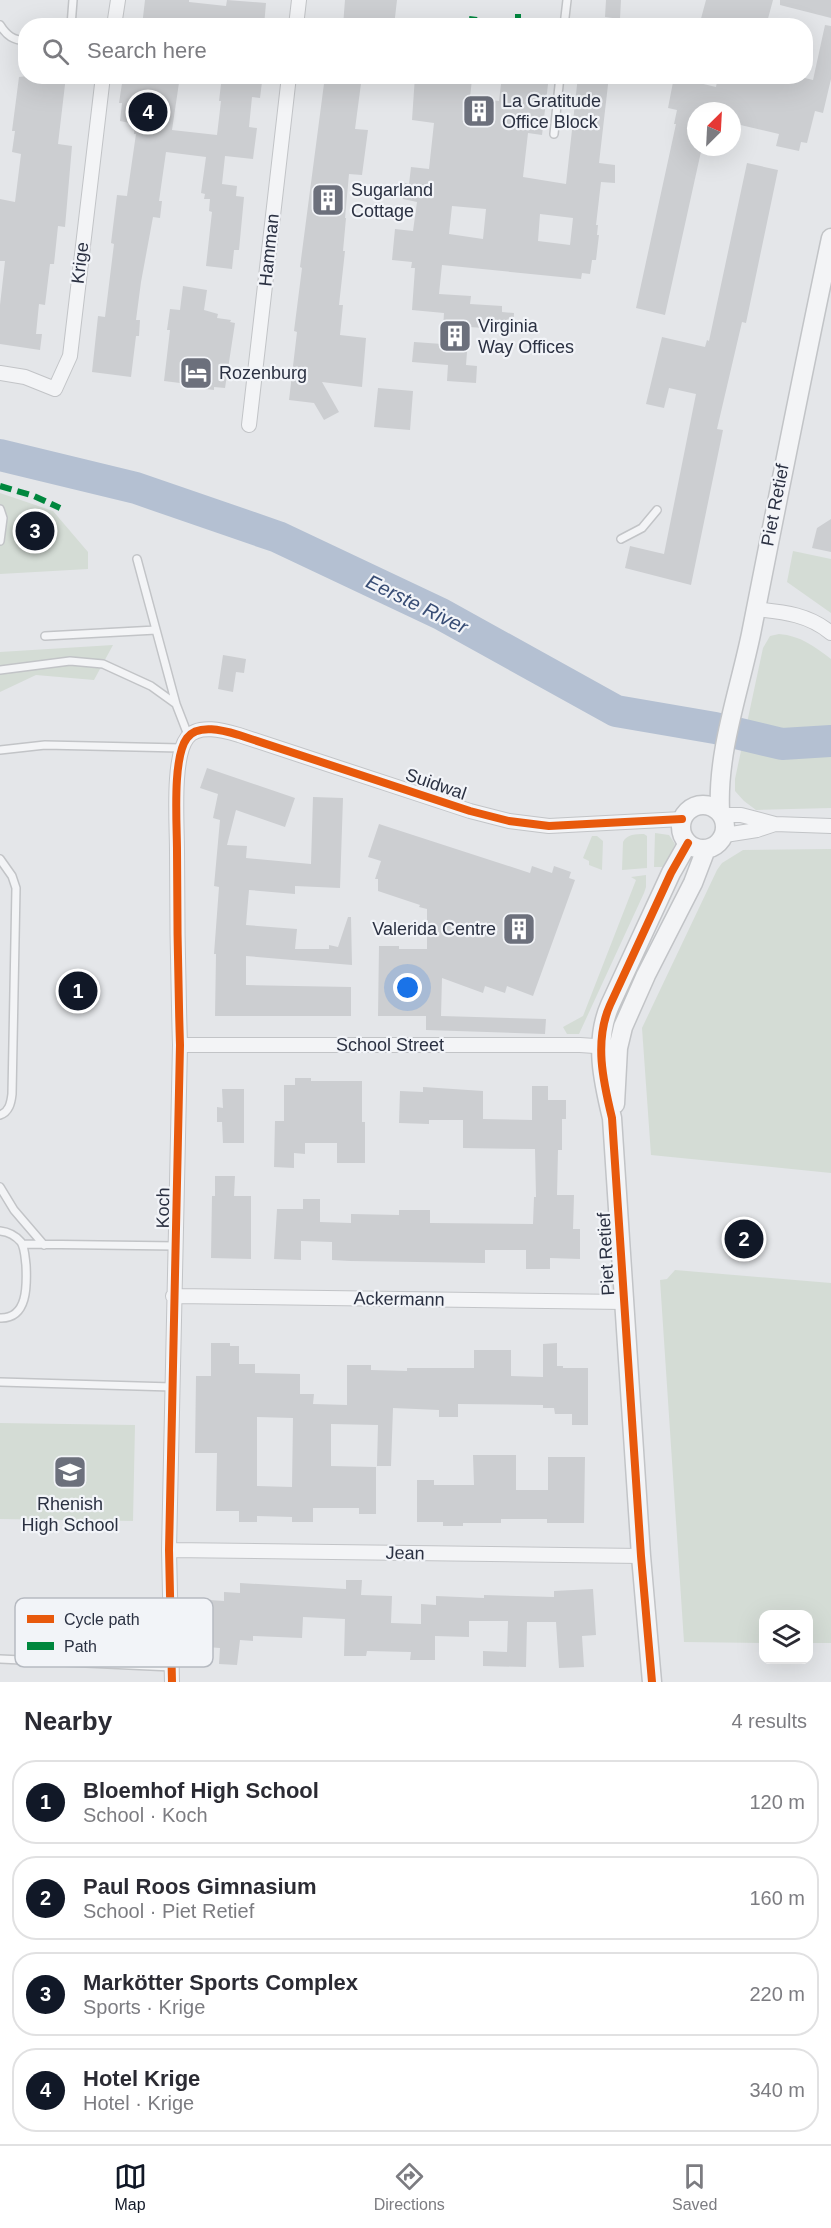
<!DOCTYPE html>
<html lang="en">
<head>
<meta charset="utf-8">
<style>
  body { margin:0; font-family:Helvetica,sans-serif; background:#f2f2f3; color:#2b2b33 }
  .controls { position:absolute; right:18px; bottom:18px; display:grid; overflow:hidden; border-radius:12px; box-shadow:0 6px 24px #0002 }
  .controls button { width:54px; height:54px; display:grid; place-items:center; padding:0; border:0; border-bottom:2px solid #e1e1e2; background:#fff; color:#2b2b33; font:30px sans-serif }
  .compass { position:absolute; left:687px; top:102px; width:54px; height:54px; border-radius:50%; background:#fff; box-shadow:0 6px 24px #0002; rotate:24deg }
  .you { position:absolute; left:408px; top:988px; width:21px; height:21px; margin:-15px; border:4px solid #fff; border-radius:50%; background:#1a73e8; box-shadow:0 0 0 9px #1a73e833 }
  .badge { display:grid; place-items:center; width:39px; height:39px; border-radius:50%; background:#111827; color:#fff; font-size:20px; font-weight:700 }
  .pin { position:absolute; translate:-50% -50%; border:3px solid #fff; box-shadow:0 2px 6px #0006 }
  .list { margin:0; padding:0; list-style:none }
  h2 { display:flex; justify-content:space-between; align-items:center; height:78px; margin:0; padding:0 24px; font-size:26px }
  h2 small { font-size:20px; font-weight:400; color:#7c7c81 }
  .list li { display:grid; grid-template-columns:39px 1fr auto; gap:18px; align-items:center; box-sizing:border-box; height:84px; margin:0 12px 12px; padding:0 12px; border:2px solid #e1e1e2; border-radius:24px }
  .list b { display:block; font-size:22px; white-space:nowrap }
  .list p { margin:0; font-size:20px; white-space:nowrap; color:#7c7c81 }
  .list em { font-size:20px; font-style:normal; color:#7c7c81 }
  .icon { flex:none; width:33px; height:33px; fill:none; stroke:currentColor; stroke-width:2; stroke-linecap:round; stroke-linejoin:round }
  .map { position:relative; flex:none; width:831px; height:1682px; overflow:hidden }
  .search { position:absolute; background:#fff; box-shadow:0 6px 24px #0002; left:18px; right:18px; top:18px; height:66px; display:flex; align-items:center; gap:15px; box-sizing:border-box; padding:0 21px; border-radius:24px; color:#7c7c81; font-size:22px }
  .sheet { height:462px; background:#fff }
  nav { display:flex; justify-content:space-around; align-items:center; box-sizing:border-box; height:84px; border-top:2px solid #e1e1e2; background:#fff; font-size:16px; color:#7c7c81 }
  nav a { display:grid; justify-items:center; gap:3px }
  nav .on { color:#111827 }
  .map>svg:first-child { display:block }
  .green { fill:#d4dcd5 }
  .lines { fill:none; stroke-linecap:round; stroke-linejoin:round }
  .river { stroke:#b4c0d2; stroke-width:32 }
  .building { fill:#ccced1; fill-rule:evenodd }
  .service-casing { stroke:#c2c4c7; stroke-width:10 }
  .minor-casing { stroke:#c2c4c7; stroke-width:16 }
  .tertiary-casing { stroke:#c2c4c7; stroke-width:21 }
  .service { stroke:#f3f4f6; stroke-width:7 }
  .minor { stroke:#f3f4f6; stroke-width:14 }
  .tertiary { stroke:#f3f4f6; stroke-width:18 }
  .quiet { stroke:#00873e; stroke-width:6; stroke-dasharray:12 6; stroke-linecap:butt }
  .cycleway-casing { stroke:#f2f4f8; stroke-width:11 }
  .cycleway { stroke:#e8590c; stroke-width:8 }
  .labels { text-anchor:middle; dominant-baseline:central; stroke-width:4.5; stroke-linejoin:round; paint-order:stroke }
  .poi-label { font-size:18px; fill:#2b3142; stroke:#f2f4f8; text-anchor:start }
  .street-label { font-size:18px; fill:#2b3142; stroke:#f2f4f8 }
  .water-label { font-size:20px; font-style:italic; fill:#374c74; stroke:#f2f4f8 }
  .key { fill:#f2f4f8; stroke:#b6bac1; stroke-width:1.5 }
  .key-label { font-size:16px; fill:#2b3142 }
</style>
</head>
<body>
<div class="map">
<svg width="831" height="1682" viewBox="0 0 831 1682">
  <rect width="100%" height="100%" fill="#e4e6e9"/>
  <path class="green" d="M0 493 53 511 88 552V569L0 574Z
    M793 551 831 559V613L787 582Z
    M779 634C801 636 814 646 831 659V808L756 810 744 801 735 791V779L763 648 770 636Z
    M113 645 94 680 36 675 0 692V652Z
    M655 833 669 835 675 844 665 867H654Z
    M644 834 647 836V868L622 870 623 842C627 834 636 834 644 834Z
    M592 836H597L603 841 602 870 589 865V861L583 858Z
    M831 849V1173L651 1155 642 1028 717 870 722 863 743 850Z
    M646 875V887L644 893 579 1034H567L563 1027 583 1016 636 880 631 877Z
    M675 1270 831 1283V1643H809L808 1614H764L763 1643 684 1642 660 1280 667 1279Z
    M0 1423 135 1425 133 1521 0 1519Z"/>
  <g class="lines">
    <path class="river" d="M0 455 136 488 278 537 441 614 616 711 715 728 782 744 831 741"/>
  </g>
  <path class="building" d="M145 0H189V2L226 6 227 0 266 3 264 26H142Z
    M345 0H397L394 26H343Z
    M606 0H621L620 19 605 17Z
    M706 0H773L766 26H699Z
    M780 0H831V18L780 5Z
    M825 25 831 26V79L823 113 815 111 807 143 801 142 799 151 776 146 779 134 732 123V111H696V147H702L665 315 636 308 676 124H674L677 110 668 108 674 77 716 87 718 76H797L813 80Z
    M27 76H66L58 144 72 146 65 227 58 226 54 264H50L45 305 39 304 36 334H42L40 350 0 344V305L5 261H0V199L15 202 21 154 12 152 15 131H12L19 77Z
    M134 76H180L172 130 217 135 221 101H219L222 76H261L262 82 260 98 252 97 249 127 257 128 253 159 225 156 222 184 237 186 236 196 244 197 239 250H234L232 269 206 266 212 212 209 211 210 199H204L205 194 201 193 206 157 166 152 159 201H162L160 218 153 217 141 282 136 320H140L139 336H136L131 377 92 372 98 316 105 317 114 244 111 243 117 195 127 196 136 134H134L135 124 120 121 122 103H119L123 77 133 79Z
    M325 76H362L355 129 368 130 362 175 349 174 345 218H346L343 251H345L339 305H343L340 335 366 338 362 387 322 382 339 412 324 420 314 403 289 400 297 332 294 331 302 268 300 267Z
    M415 76H469L472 79 470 98 499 101 502 76H549L542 135 528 133 523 177 566 184 578 76H609L599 163 615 165V183L601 182 596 225H598L597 235H599L596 260H592L590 274 582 273 581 279 442 265 439 294 471 296 470 304 502 306V312L514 313 513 330 469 327 466 365 477 366 476 383 447 381 448 365 412 362 414 342 442 344 444 313 412 310 415 268H411L412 262 392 260 395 229 413 231 417 202 403 199 405 183 409 184 411 167 429 169 434 123 412 120ZM452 206 486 209 483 239 449 234ZM540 214 573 218 570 245 538 241Z
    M747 163 778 170 746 323 742 322 717 429 723 430 691 585 625 568 630 546 664 554 696 394 669 388 664 408 646 404 662 337 705 347 707 340 709 341Z
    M183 286 207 290 204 310 218 314 217 318 231 320 230 322 235 323 225 388 214 387V390L196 388V385L164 381 170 330H167L170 309 180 310Z
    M378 388 413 391 410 430 374 427Z
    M831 519V552L812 548 817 528Z
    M223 655 246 659 244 673 236 672 233 692 218 689Z
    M207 768 295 798 285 827 236 810 227 845 247 846 246 858 311 864 313 797 343 798 340 888 295 886V894L249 890 246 925 297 929 295 949H329V945L338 947 348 917H351L352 965 246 956V985L351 987V1016H215L216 954H214L219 887 214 886 220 820 213 818 218 794 200 788Z
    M379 824 530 873 532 866 552 873 554 866 571 872 569 878 575 880 533 996 507 986 505 993 485 986 483 993 442 978 441 1016 546 1019 545 1034 426 1030V1016H378L379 946H399V949H427V909L419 907 420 905 378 891V879H375L381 861 368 857Z
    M295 1078H311V1081H362V1122H365V1163H337V1143H305V1154L294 1153V1168L274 1167 275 1121H284V1085H295Z
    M532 1086H548V1100H566V1119H562V1150H558L557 1195H574L573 1229H580V1259L550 1258V1269H526V1250H485V1263L350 1261 332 1260V1242L301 1241V1260L274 1259 277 1209H303V1199H320V1222L351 1223V1214L399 1215V1210H430V1223L533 1224 534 1197H536L535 1149 463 1148V1120H429V1124L399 1123 400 1091 423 1092V1087L483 1091V1119L532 1120Z
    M222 1089H244V1143H223L222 1122H217V1107L223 1108Z
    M215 1176H235L234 1196H251V1259L211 1258 212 1196H215Z
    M211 1343H230V1346H239V1364H255V1373L300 1374V1394H314L313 1404 347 1405V1365H371V1370L407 1371V1368H474V1350H511V1376L543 1377V1344L557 1343V1366H563V1368H588V1425H572V1414H555L554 1408H543V1405L458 1404V1417H439V1410L393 1408 391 1466H377L378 1425 331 1424V1466L376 1467V1514H359V1508H313V1522H292V1517L257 1516V1522H239V1511H216L217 1453H195L196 1376H211ZM257 1417 293 1418 292 1487 257 1486Z
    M473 1455H516V1490H548V1457H585L584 1523H547V1519H501V1523H463V1526H443V1522H417V1480H434V1485H474Z
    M346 1580H362L361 1595 392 1596 391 1623 421 1624V1604L436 1605V1596L484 1598V1595L554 1597V1591L593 1589 596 1635 582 1636 584 1667 559 1668 556 1622H527L526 1667 483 1666V1651L507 1652 508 1621H469V1637L435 1636V1660H410L411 1652 367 1651 366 1656H344L345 1619 303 1617 302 1638 253 1636V1641L240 1640 237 1665 219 1664 220 1648 207 1647 209 1600 224 1601V1592L240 1593V1583L346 1589Z"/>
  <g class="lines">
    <g class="service-casing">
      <path id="service" d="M0 25C7 36 13 40 26 41
        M71 26 73 0
        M564 26 567 0
        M554 134 560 76
        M0 509 3 518 0 541
        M621 539 642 528 657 510
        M137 559 176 704
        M45 636 156 630
        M0 670 70 661 103 664 151 686 176 704 188 735
        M0 750 45 745 181 748
        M0 859 12 876 16 888 12 1094C11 1103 9 1112 0 1115
        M0 1187 14 1210 44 1245
        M0 1231C9 1232 15 1235 21 1242 25 1248 25 1258 26 1265 27 1285 28 1319 0 1318
        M23 1244 176 1246
        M0 1382 172 1387
        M0 1659 172 1667"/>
    </g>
    <g class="minor-casing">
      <path id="minor" d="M114 26 118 0
        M296 26 299 0
        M0 373 25 377 55 389 70 356 103 76
        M249 425 289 76
        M755 609C783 612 808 614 831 633
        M723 815H741L775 824 831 826
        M725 835 757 830 775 824
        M180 1045H580L610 1047
        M173 1296 624 1302
        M169 1550 641 1556
        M172 1682 169 1550 180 1045C178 980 177 916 177 851 177 824 172 758 187 738 198 723 225 731 239 735L470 811 509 821 549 826 682 819"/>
    </g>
    <g class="tertiary-casing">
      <path id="tertiary" d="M681 827a22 22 0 1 1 44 0a22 22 0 1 1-44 0Z
        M720 811C717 752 739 692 751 634 777 502 803 370 831 238
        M615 1104 618 1048 623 1027 646 975 693 883 706 849
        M652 1682 641 1556 612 1118C603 1081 594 1041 610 1005L671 873 688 843"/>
    </g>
    <use href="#service" class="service"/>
    <use href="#minor" class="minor"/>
    <use href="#tertiary" class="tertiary"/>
    <path class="quiet" d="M469 19 477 20
      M518 22V14
      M0 486 34 496 60 508"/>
    <g class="cycleway-casing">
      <path id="cycleway" d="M172 1682 169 1550 180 1045C178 980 177 916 177 851 177 824 172 758 187 738 198 723 225 731 239 735L470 811 509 821 549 826 682 819
        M652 1682 641 1556 612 1118C603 1081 594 1041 610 1005L671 873 688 843"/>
    </g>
    <use href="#cycleway" class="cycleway"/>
  </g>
  <defs>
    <g id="building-square" transform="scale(1.725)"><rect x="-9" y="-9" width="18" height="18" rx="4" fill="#6c707c" stroke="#f2f4f8"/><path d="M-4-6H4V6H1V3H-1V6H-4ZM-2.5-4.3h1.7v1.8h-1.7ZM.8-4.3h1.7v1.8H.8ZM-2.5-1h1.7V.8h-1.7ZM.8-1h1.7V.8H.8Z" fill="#fff"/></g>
    <g id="hotel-square" transform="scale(1.725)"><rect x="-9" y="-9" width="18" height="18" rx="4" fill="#6c707c" stroke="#f2f4f8"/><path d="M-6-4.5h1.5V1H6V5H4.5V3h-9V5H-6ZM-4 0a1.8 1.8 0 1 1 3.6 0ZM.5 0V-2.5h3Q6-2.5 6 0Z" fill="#fff"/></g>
    <g id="school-square" transform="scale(1.725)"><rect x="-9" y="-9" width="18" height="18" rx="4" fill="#6c707c" stroke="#f2f4f8"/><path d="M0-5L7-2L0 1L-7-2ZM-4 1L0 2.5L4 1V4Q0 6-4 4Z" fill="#fff"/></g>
  </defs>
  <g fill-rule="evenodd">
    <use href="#building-square" x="479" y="111"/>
    <use href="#building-square" x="328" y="200"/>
    <use href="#building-square" x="455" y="336"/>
    <use href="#hotel-square" x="196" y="373"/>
    <use href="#building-square" x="519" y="929"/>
    <use href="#school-square" x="70" y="1472"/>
  </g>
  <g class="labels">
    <g class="poi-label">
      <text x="502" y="101">La Gratitude<tspan x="502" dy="21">Office Block</tspan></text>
      <text x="351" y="190">Sugarland<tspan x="351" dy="21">Cottage</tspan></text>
      <text x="478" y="326">Virginia<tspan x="478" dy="21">Way Offices</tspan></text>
      <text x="219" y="373">Rozenburg</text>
      <text x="496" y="929" text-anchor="end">Valerida Centre</text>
      <text x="70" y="1504" text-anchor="middle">Rhenish<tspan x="70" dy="21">High School</tspan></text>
    </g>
    <g class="street-label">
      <text transform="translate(269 250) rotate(-84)">Hamman</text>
      <text transform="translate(80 263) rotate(-83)">Krige</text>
      <text transform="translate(775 505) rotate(-79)">Piet Retief</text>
      <text transform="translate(436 784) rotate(19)">Suidwal</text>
      <text x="390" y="1045">School Street</text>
      <text transform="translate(163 1208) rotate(-89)">Koch</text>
      <text transform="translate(606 1254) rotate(-93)">Piet Retief</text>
      <text transform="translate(399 1299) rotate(1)">Ackermann</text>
      <text transform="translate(405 1553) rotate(1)">Jean</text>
    </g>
    <g class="water-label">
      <text transform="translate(417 604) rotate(26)">Eerste River</text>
    </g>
  </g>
  <rect x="15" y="1598" width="198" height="69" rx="9" class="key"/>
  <rect x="27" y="1615" width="27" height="8" fill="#e8590c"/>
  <rect x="27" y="1642" width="27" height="8" fill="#00873e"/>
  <g class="key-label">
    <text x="64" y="1625">Cycle path</text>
    <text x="64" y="1652">Path</text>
  </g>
</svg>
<div class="controls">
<button><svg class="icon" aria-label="layers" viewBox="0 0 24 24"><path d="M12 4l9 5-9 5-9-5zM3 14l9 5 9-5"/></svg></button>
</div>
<svg class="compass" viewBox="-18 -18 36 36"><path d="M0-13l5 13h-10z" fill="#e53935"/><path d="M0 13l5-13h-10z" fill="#7c7c81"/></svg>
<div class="you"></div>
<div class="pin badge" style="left:78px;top:991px">1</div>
<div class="pin badge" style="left:744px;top:1239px">2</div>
<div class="pin badge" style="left:35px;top:531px">3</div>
<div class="pin badge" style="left:148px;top:112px">4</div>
<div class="search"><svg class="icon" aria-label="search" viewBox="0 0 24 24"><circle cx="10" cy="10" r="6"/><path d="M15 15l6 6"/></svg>Search here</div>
</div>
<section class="sheet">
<h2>Nearby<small>4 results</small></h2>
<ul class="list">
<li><span class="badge">1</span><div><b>Bloemhof High School</b><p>School · Koch</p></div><em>120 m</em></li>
<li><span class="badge">2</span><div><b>Paul Roos Gimnasium</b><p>School · Piet Retief</p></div><em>160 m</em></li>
<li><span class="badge">3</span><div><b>Markötter Sports Complex</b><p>Sports · Krige</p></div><em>220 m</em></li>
<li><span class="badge">4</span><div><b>Hotel Krige</b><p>Hotel · Krige</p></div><em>340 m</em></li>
</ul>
</section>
<nav>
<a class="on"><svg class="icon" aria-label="map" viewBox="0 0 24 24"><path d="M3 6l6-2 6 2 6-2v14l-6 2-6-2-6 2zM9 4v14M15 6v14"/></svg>Map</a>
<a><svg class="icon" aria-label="directions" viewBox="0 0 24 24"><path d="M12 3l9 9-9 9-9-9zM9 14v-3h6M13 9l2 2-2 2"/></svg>Directions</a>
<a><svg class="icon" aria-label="saved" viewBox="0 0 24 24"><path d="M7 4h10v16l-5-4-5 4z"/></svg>Saved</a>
</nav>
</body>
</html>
